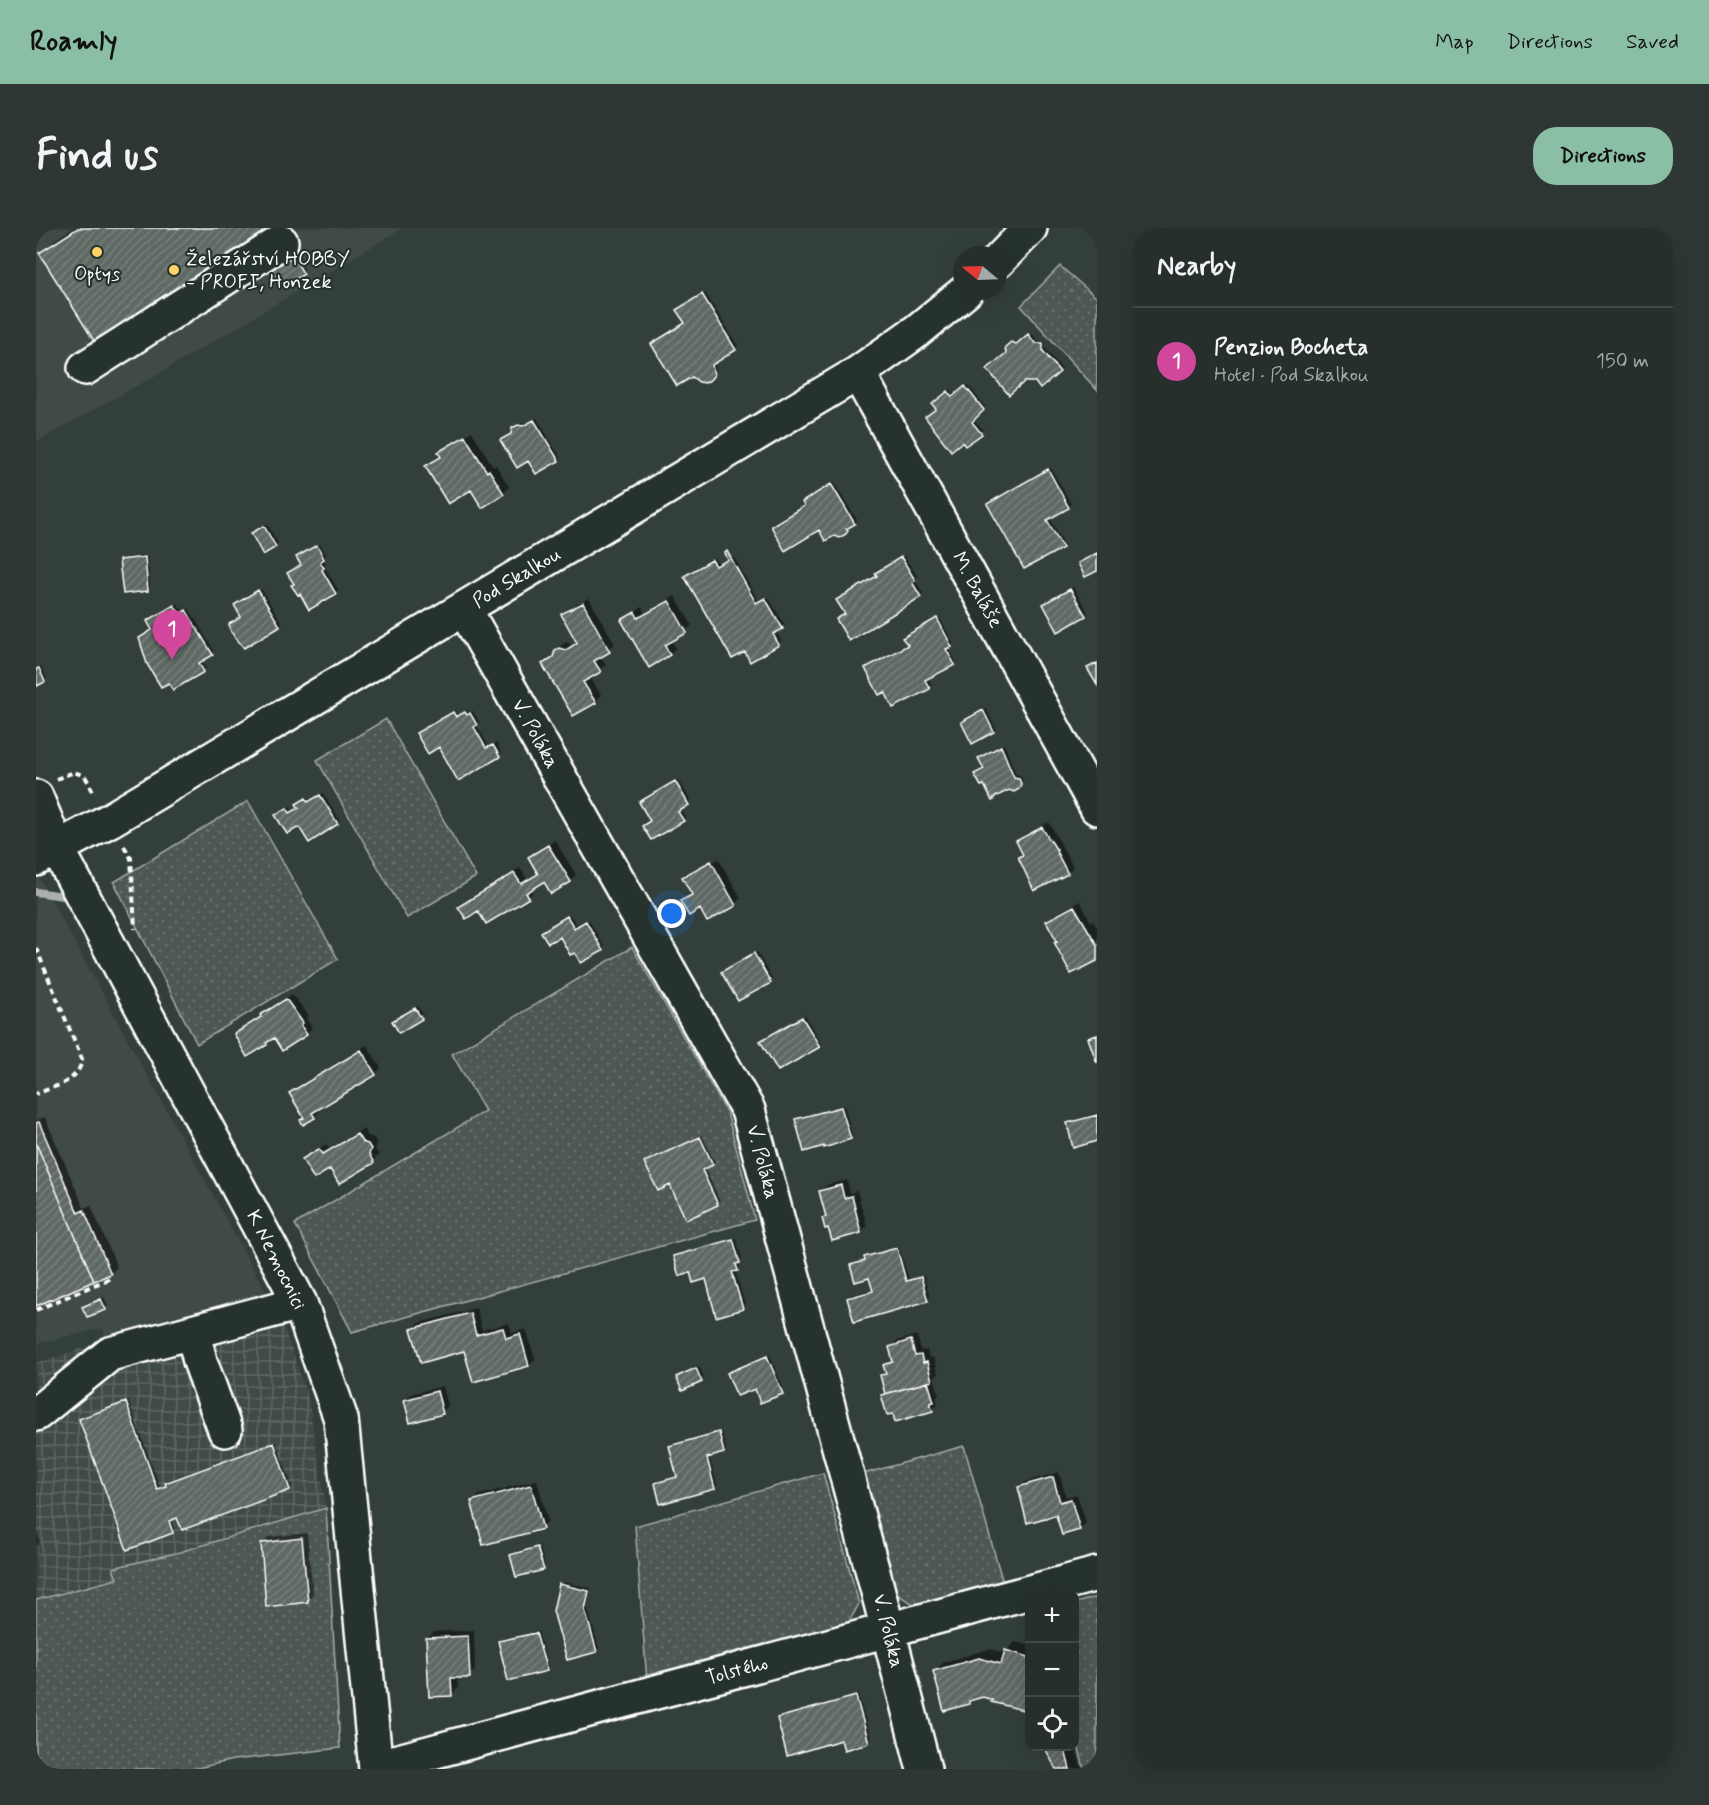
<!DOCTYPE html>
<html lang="en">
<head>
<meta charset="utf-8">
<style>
  body { margin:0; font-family:Mynerve,sans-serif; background:#2e3734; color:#f1f3f6 }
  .controls { position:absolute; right:18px; bottom:18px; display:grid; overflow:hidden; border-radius:12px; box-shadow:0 6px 24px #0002 }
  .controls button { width:54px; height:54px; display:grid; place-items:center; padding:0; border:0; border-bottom:2px solid #424a48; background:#262f2c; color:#f1f3f6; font:30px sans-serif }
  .compass { position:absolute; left:917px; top:18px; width:54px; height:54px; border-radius:50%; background:#262f2c; box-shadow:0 6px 24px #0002; rotate:289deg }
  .you { position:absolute; left:636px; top:686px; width:21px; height:21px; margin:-15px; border:4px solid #fff; border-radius:50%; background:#1a73e8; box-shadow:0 0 0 9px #1a73e833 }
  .badge { display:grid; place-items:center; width:39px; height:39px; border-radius:50%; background:#8abfa5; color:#fff; font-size:20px; font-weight:700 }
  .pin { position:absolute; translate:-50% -50px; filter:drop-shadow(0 2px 3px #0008) }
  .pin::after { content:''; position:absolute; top:32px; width:21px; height:18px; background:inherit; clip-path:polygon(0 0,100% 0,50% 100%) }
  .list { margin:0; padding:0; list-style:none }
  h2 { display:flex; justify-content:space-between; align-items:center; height:78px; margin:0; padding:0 24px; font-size:26px }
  h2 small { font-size:20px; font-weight:400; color:#a4a9a9 }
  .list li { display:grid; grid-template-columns:39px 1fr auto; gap:18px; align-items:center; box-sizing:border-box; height:108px; padding:0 24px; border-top:2px solid #424a48 }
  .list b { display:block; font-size:22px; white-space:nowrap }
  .list p { margin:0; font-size:20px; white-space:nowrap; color:#a4a9a9 }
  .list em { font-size:20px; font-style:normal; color:#a4a9a9 }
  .icon { flex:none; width:33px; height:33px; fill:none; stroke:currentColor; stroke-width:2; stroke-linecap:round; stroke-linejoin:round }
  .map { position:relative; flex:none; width:1061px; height:1541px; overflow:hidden; border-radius:24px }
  header { display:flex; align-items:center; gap:36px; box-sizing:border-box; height:84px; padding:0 30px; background:#8abfa5; color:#111 }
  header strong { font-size:28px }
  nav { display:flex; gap:33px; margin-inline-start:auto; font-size:21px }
  .intro { display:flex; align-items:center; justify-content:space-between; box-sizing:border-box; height:144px; padding:0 36px }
  h1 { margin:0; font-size:42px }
  .button { padding:15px 27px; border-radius:24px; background:#8abfa5; color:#111; font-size:21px; font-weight:700 }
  main { display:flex; gap:36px; padding:0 36px }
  aside { flex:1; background:#262f2c; border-radius:24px; box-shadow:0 6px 24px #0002 }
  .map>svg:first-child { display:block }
  .built { fill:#404c47 }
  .industrial { fill:url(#industrial-grid) }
  .grass { fill:url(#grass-dots); stroke:#a6aca9; stroke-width:1.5 }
  .shadow { fill:#0007 }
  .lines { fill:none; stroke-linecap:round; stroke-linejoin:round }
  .stream { stroke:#abb0ae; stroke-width:8 }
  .building { fill:url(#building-hatch); stroke:#fff; stroke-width:1.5 }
  .minor-casing { stroke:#fff; stroke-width:38 }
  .path { stroke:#fff; stroke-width:4; stroke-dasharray:6 4.5; stroke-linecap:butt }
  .minor { stroke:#26332d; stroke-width:33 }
  .poi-dot { fill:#ffd166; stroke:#26332d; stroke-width:2 }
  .labels { text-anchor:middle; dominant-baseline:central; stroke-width:4.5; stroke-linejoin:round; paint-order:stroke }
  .poi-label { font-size:20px; fill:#fff; stroke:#26332d; text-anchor:start }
  .street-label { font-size:20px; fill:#fff; stroke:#26332d }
</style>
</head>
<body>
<header>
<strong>Roamly</strong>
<nav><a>Map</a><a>Directions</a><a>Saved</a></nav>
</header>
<div class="intro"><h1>Find us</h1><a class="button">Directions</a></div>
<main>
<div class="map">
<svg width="1061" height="1541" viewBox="0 0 1061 1541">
  <defs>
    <pattern id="industrial-grid" width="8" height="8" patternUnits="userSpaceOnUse" patternTransform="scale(1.5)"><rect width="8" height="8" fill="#404c47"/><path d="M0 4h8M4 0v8" fill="none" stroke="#5d6763"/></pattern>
    <pattern id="grass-dots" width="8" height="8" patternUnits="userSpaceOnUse" patternTransform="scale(1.5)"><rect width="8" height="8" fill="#4d5853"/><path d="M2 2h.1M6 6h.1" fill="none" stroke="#68716d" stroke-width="1.8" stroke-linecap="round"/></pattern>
    <pattern id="building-hatch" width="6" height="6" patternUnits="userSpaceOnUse" patternTransform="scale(1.5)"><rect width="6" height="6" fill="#5f6964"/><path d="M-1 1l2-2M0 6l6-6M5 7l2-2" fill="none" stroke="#77807b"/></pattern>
  </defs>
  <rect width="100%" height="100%" fill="#333f3a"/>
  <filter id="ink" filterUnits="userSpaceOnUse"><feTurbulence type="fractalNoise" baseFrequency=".0167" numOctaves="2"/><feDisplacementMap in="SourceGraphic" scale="12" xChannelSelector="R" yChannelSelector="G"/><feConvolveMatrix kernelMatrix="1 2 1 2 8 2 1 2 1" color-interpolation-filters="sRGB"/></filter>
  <g filter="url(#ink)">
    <path class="built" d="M0 0H367L131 141 0 214Z
      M3 650 235 1073 70 1113 67 1100 3 1115V1119L0 1120V651Z"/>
    <path class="industrial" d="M245 1091 272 1170 290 1280 144 1324 78 1340 82 1351 0 1372V1135L70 1113Z"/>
    <path class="grass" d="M1024 38 1061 70V162L985 78Z
      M350 491 440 649 371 690 281 532Z
      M212 573 302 731 161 816 78 654Z
      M596 719 691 885 719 992 316 1104 259 996 449 883 416 826Z
      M928 1218 967 1355 883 1379 860 1366 827 1246Z
      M787 1245 823 1376 810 1399 611 1454 599 1298Z
      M290 1280 304 1520 197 1532 157 1541H0V1372L81 1351 77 1340 144 1324Z
      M1061 1369V1541H1048L1039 1505V1375Z"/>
    <path class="shadow" d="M37 0H247L5 25 17 13Z
      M258 25 269 42 267 44 239 38Z
      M669 65 702 118 679 134 680 143 677 147H656L650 95 645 80Z
      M995 105 1002 113H1009V120L1026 141 1005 159 971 125 974 116 979 113 984 114Z
      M932 157 949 179 937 190 947 202 945 205 900 173 915 162 919 167Z
      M501 190 524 229 522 232 493 231 466 212 477 205 478 201 485 195 491 196Z
      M436 203 457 239 460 237 473 259 467 265 435 260 391 238 405 227 404 225 410 219Z
      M1015 240 1035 276 1013 289 1028 316 1026 319 953 276Z
      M798 255 821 292 809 305 770 272Z
      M231 296 242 315 228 325 219 303Z
      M284 316 290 327 287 331 290 336 288 338 302 362 299 365 264 364 266 336 264 327Z
      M111 327 114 359 111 362 85 332 88 330Z
      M868 328 881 348 878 351 887 365 884 368 805 370 842 347 844 342Z
      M698 329 723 374 732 369 749 397 740 403 745 413 715 432 650 348 679 330 683 337Z
      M1037 359 1052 384 1049 387 1011 374Z
      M225 361 246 395 243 397 207 388 202 375Z
      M639 368 656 397 650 403 635 412 640 420 633 426 613 438 587 392 606 379 609 385Z
      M553 370 579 416 564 428 570 437 554 449 565 467 559 474 508 436 519 427 520 423 527 416 530 414 537 417 542 414 527 386 533 380Z
      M141 375 147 384 153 381 178 423 165 432 170 440 167 442 118 402 115 391Z
      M904 390 917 415 913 419 920 434 892 450 896 457 893 460 849 462 831 440 873 417 872 407Z
      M5 438 11 451 2 456 0 440Z
      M950 481 960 501 957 503 926 494Z
      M420 482 423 488 432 482 434 485 437 483 443 494 440 496 453 519 460 515 465 525 463 528 403 517 381 505Z
      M968 516 980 546 985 548 987 552 982 560 948 555 940 546 949 540 944 530Z
      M642 551 655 573 644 581 650 589 647 592 616 593 608 571Z
      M287 565 304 593 301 595 264 597 244 585 254 578 257 583 264 579 265 574 273 569 275 572Z
      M1013 594 1037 639 1031 645 984 630 988 626 982 613 988 607Z
      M519 612 540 647 534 653 508 652 496 660 498 663 492 669 443 681 424 679 443 665 484 640 491 651 503 644 494 629Z
      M681 628 705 670 699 676 672 692 665 679 646 673 656 665 648 650 653 645V647L682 631Z
      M1044 673 1055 694 1057 692 1061 700V731L1022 713 1012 693 1018 687Z
      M534 687 541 698 553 692 568 719 566 722 509 701Z
      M721 724 736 751 734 753 690 742Z
      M256 766 273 788 270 790 276 800 270 806 238 808 230 816 200 806 206 800 226 788 232 781Z
      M382 778 387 787 385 790 358 793Z
      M769 787 785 816 783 818 728 811Z
      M331 817 345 840 339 846 282 880 284 883 278 889H269L255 865 261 859Z
      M808 877 816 907 814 910 761 892 763 889Z
      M1061 885V912L1032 896 1035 893Z
      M9 889 48 980 55 977 81 1039 75 1045 0 1076V892Z
      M327 901 332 908 338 910 340 914 339 920 343 927 337 933 304 954 295 939 268 931 290 916 293 921Z
      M666 907 679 934 669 940 684 973 651 990 634 955 613 932Z
      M811 952 814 965 821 963 831 998 824 1004 794 998 788 990 791 987 784 963 791 957Z
      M700 1010 706 1031 702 1035 704 1039 699 1042 709 1077 706 1080 671 1049 655 1042 639 1029 642 1026Z
      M863 1019 873 1052 888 1048 894 1069 891 1072 813 1070 815 1067 838 1061 834 1048 816 1038 830 1032 832 1027Z
      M68 1069 72 1078 69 1080 48 1079Z
      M440 1080 446 1102 473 1095 476 1105 490 1101 499 1131 492 1137 429 1122 377 1102 383 1095Z
      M881 1107 885 1123 891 1122 893 1130 897 1129 902 1146 898 1149 903 1166 900 1169 902 1176 896 1182 858 1184 847 1168 850 1164 846 1148 850 1143 849 1137 858 1131 855 1119 861 1113Z
      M734 1127 748 1162 746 1164 719 1159 693 1145Z
      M663 1138 668 1150 665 1153 642 1149Z
      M407 1158 412 1178 406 1184 369 1172 375 1166Z
      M92 1172 124 1259 131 1257 133 1252 240 1214 256 1258 253 1261 135 1291 139 1301 136 1303 45 1191Z
      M685 1203 690 1221 688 1224 673 1228 681 1257 679 1260 621 1255 623 1253 642 1248 634 1219 637 1216Z
      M1023 1244 1030 1269 1041 1266 1050 1295 1044 1301 983 1260 989 1254Z
      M501 1252 512 1293 506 1299 437 1274 443 1267Z
      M0 1300 4 1315 0 1318Z
      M271 1305 277 1366 271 1372 226 1315 232 1309Z
      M503 1317 509 1338 507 1341 476 1327 479 1324Z
      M527 1354 555 1360 551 1378 563 1420 560 1423 525 1357Z
      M438 1402 439 1442 433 1448 421 1449 422 1460 415 1467 391 1411 398 1404Z
      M502 1403 512 1439 510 1441 463 1413 466 1411Z
      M979 1414 993 1417V1481L947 1468 937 1471 933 1475 899 1443 908 1434 953 1421 969 1425Z
      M822 1466 835 1511 832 1514 806 1511 743 1490 745 1488Z
      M1038 1515 1046 1541H1021L1009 1518H1038Z"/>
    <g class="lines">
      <path class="stream" d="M0 664 27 668 36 666"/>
    </g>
    <path class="building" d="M42 0H235L241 8 63 121 3 25Z
      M255 26 268 46 247 59 234 40Z
      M666 66 700 122 676 137 678 147 674 152 669 155 663 154 656 149 641 158 615 116 649 95 640 82Z
      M992 106 999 115H1007V123L1024 144 1004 161 999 154H988L973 167 951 141 970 125 969 119 975 114 980 116Z
      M929 158 948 182 936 194 946 206 929 218 926 214 915 223 889 189 900 181 896 176 912 163 916 169Z
      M498 192 523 233 500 246 492 233 481 240 464 212 475 206 476 200 482 197 487 198Z
      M429 208 451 244 453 242 468 266 446 280 435 262 412 276 389 238 405 229 402 224Z
      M1012 241 1033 280 1011 292 1027 320 988 341 951 276Z
      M795 256 819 296 810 301 812 302 810 306 803 310 798 308 789 313 783 302 749 323 735 298 768 278 766 274Z
      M228 298 240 319 227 327 215 305Z
      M281 317 288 331 284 334 288 340 286 342 300 366 273 382 264 366 262 367 255 357 258 356 251 345 265 337 260 329Z
      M691 323 720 375 729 370 747 401 737 406 743 417 714 434 709 424 696 431 648 348 676 332 680 338 692 332 689 325Z
      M1061 325V343L1049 349 1042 335Z
      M109 329 112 363 87 366 83 332Z
      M865 329 879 352 876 354 885 369 813 413 800 391 809 386 800 372 841 348 839 345Z
      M1034 361 1050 388 1022 404 1007 376Z
      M222 362 244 398 208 420 195 404 193 396 205 389 198 377Z
      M633 373 651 405 629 417 634 427 613 440 585 392 599 384 602 390Z
      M547 375 574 424 558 433 565 444 547 454 560 475 537 488 506 436 517 429 519 422 523 420 530 422 541 415 525 386Z
      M138 377 144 386 150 382 177 427 163 435 168 444 137 462 133 455 125 459 111 436 103 410 116 402 111 393Z
      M901 390 916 419 910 421 919 437 889 452 894 461 857 480 849 464 843 467 829 440 872 417 866 410Z
      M1061 435V457L1051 440Z
      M3 440 9 454 1 458 0 441Z
      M947 482 958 504 936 516 925 494Z
      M417 484 420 489 429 484 431 487 434 485 441 497 438 499 450 520 457 517 464 529 422 553 403 519 392 526 380 505Z
      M965 518 978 549 983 550 985 556 983 561 978 564 973 562 957 570 958 572 956 573 948 557 945 558 938 546 948 541 942 530Z
      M639 553 653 577 642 584 648 593 615 612 606 598 614 593 603 574Z
      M284 567 302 596 273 615 263 599 251 606 239 587 251 580 254 585 263 580 260 576 270 570 272 574Z
      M1006 599 1014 613H1015L1020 621H1021L1020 623 1032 646 998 663 982 629 987 627 980 613Z
      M512 617 535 654 515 666 508 654 490 665 493 670 450 696 442 683 430 691 422 679 435 671 478 645 485 656 502 646 492 629Z
      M675 633 700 678 671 694 664 681 653 688 644 673 656 667 646 649Z
      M1038 678 1061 717V733L1035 746 1018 714 1021 713 1010 693Z
      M531 688 538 700 550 693 567 723 545 735 539 725 534 727 524 709 512 715 505 704Z
      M718 725 735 755 702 773 685 744Z
      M250 771 267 795 265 797 271 807 246 823 238 810 230 815 231 817 211 829 198 806 225 789 224 787Z
      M379 780 386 791 363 805 356 793Z
      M766 789 784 819 742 843 724 813Z
      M1061 807V835L1052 810Z
      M325 822 340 847 276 885 279 890 267 897 264 892 268 890 253 865Z
      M805 879 815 911 788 920V918L768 924 759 891Z
      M1061 887V913L1037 920 1031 895Z
      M3 894 42 985 48 982 75 1046 58 1053 0 915V895Z
      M321 906 326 914 332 916 335 921 333 926 338 935 303 956 294 941 278 951 266 931 283 921 287 926Z
      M664 909 677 937 666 942 682 977 650 992 634 957 622 963 608 934Z
      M0 915 58 1053 0 1078Z
      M805 957 808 970 816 968 825 1005 796 1013 792 1000 789 1001 786 990 790 989 783 963Z
      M697 1011 704 1035 700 1036 702 1043 696 1044 707 1081 680 1089 670 1051 657 1055 654 1044 643 1048 637 1028Z
      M861 1020 870 1053 885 1049 892 1073 818 1094 811 1070 837 1063 833 1050 819 1054 814 1037 829 1033 828 1029Z
      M65 1071 70 1082 51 1089 46 1079Z
      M434 1085 440 1107 467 1100 470 1110 484 1106 493 1138 437 1154 428 1123 385 1135 375 1101Z
      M875 1112 879 1128 885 1127 887 1135 891 1134 896 1153 849 1166 844 1147 850 1146 847 1137 857 1134 853 1119Z
      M731 1128 747 1166 724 1175 719 1161 701 1168 691 1145Z
      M660 1140 666 1154 646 1163 640 1149Z
      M892 1154 898 1174 894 1175 897 1183 859 1194 857 1186 851 1187 845 1167Z
      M401 1163 407 1186 374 1195 368 1172Z
      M90 1174 121 1261 130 1258 129 1255 238 1215 254 1262 146 1302 141 1290 133 1293 137 1305 91 1322 43 1191Z
      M683 1204 688 1225 671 1230 679 1261 624 1276 619 1255 641 1249 633 1218Z
      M1017 1249 1024 1274 1035 1271 1044 1302 1026 1307 1020 1287 991 1295 982 1259Z
      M495 1257 507 1301 447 1317 435 1273Z
      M266 1310 272 1374 230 1379 225 1315Z
      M501 1319 508 1342 480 1349 474 1327Z
      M523 1356 553 1363 549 1382 561 1424 531 1432 517 1383Z
      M500 1405 511 1443 472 1453 462 1413Z
      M432 1408 434 1450H415L416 1468 393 1469 390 1410Z
      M969 1422 993 1429V1482L991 1481V1483L955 1474 956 1472 947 1469 933 1473V1476L908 1483 897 1443 943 1430 965 1436Z
      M820 1468 833 1515 808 1522 805 1512 751 1528 741 1490Z
      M1008 1518H1028L1034 1541H1020Z"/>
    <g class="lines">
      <g class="minor-casing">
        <path id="minor" d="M962 33 994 0
          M49 140 245 14
          M822 145 1061 580
          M429 382 712 882 838 1348 888 1541
          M0 569 21 620 264 1075 305 1191 340 1541
          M0 631 74 592 822 145 881 103 930 63
          M157 1104 164 1133 189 1202
          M0 1186 74 1126 264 1075
          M340 1539 1061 1346"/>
      </g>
      <path class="path" d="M20 551 38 544 49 548 59 567
        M88 618 95 630 99 701
        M0 720 46 831C43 854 19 858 0 866
        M0 1082 77 1049"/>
      <use href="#minor" class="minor"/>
    </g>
  </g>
  <g class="poi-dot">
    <circle cx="61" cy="24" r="6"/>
    <circle cx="138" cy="42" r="6"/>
  </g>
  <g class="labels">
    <g class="poi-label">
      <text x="150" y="31">Železářství HOBBY<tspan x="150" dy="23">- PROFI, Honzek</tspan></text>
      <text x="61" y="46" text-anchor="middle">Optys</text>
    </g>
    <g class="street-label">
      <text transform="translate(481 350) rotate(-31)">Pod Skalkou</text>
      <text transform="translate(941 362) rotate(61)">M. Baláše</text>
      <text transform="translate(499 506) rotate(61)">V. Poláka</text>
      <text transform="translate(726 934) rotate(75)">V. Poláka</text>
      <text transform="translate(240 1032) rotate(63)">K Nemocnici</text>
      <text transform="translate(852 1403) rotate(76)">V. Poláka</text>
      <text transform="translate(701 1443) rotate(-15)">Tolstého</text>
    </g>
  </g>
</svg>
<div class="controls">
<button>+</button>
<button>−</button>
<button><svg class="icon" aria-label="locate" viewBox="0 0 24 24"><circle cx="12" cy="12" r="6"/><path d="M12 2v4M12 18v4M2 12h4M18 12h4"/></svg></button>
</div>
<svg class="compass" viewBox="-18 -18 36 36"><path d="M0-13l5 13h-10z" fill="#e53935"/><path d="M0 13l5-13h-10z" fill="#a4a9a9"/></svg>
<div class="you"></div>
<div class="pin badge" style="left:136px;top:432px;background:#d1479c">1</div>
</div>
<aside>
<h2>Nearby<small></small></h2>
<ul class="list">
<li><span class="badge" style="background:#d1479c">1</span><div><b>Penzion Bocheta</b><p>Hotel · Pod Skalkou</p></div><em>150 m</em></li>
</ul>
</aside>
</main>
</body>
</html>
